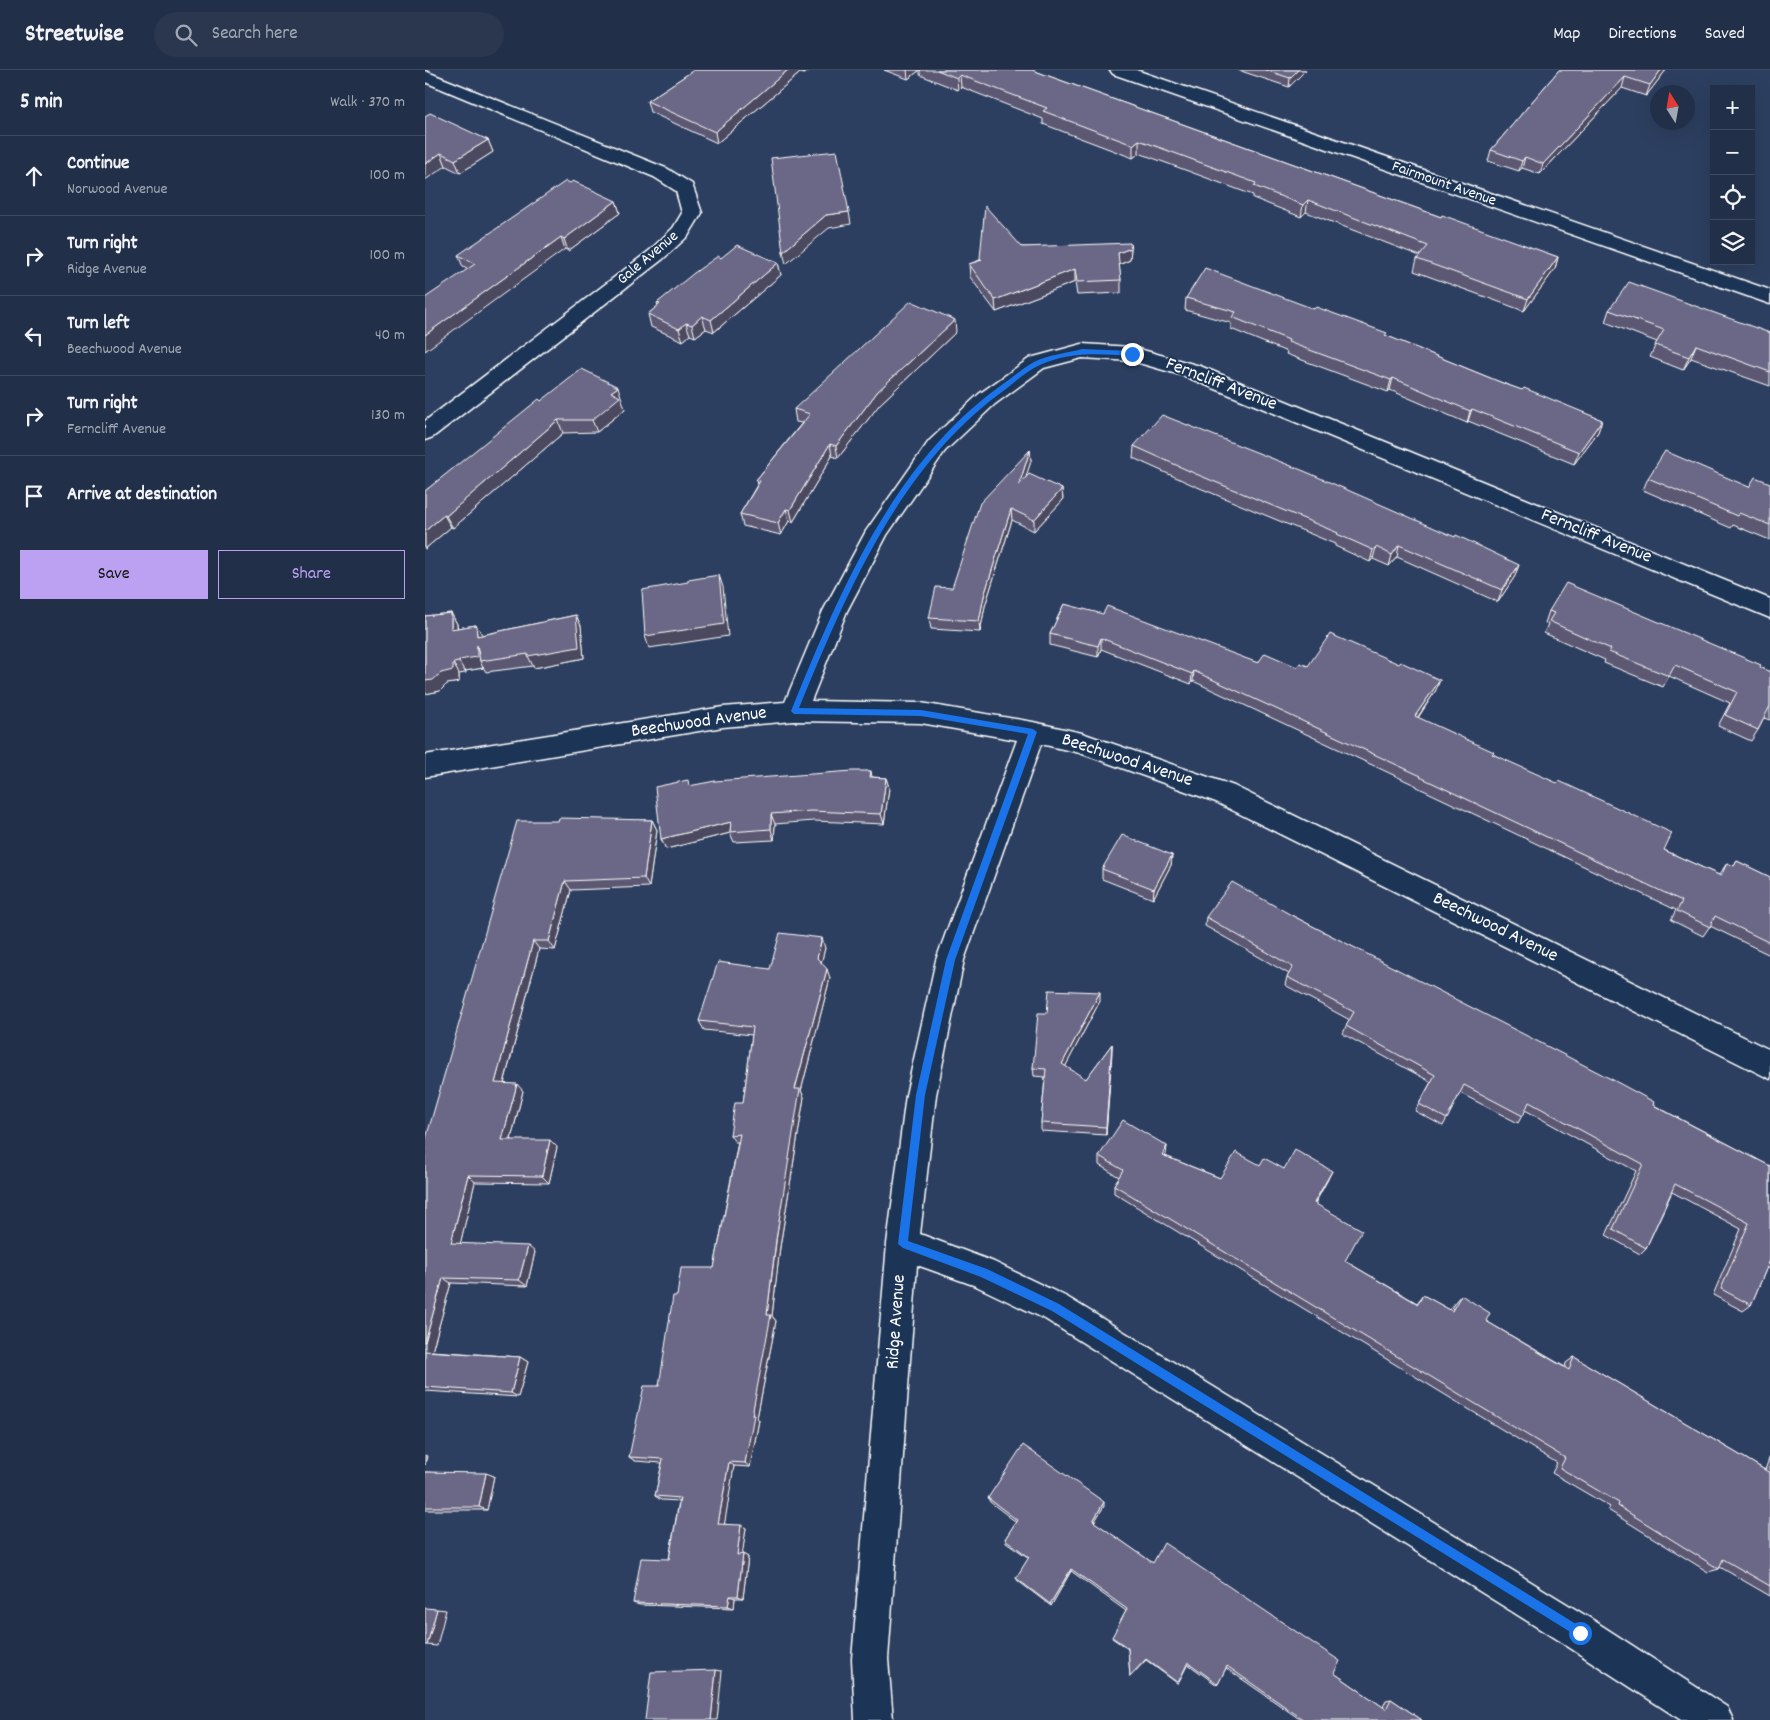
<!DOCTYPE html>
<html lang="en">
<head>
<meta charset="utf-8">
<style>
  body { margin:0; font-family:Dekko,sans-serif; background:#2a374f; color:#f1f3f6 }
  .controls { position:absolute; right:15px; top:15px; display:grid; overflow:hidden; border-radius:0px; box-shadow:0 5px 20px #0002 }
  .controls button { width:45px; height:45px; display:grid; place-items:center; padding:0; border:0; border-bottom:1px solid #3f4a60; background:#222f48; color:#f1f3f6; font:25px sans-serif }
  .compass { position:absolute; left:1225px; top:15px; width:45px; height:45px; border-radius:50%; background:#222f48; box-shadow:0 5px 20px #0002; rotate:349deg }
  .stop { position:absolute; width:15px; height:15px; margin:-11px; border:4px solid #1a73e8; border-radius:50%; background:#fff }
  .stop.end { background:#1a73e8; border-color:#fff; box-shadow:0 1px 5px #0008 }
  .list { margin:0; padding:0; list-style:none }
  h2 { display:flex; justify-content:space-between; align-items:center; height:65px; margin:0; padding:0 20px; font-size:21px }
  h2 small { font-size:16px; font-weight:400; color:#a2a9b4 }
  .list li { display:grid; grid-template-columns:32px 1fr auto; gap:15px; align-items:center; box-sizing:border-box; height:80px; padding:0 20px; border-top:1px solid #3f4a60 }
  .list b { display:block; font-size:19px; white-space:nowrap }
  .list p { margin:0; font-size:16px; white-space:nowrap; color:#a2a9b4 }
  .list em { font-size:16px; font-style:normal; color:#a2a9b4 }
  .actions { display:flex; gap:10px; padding:15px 20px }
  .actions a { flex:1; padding:11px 0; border:1px solid #bca0f2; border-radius:0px; text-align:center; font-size:18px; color:#bca0f2 }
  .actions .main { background:#bca0f2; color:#111 }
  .icon { flex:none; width:28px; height:28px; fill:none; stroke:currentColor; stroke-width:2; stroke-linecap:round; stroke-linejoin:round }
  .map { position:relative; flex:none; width:1345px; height:1650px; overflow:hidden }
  header { display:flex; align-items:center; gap:30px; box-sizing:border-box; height:70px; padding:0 25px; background:#222f48; border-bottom:1px solid #3f4a60 }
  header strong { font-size:24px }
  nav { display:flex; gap:28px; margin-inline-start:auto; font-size:18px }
  .search { width:350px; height:45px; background:#2a374f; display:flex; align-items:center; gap:12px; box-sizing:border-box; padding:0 18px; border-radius:28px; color:#a2a9b4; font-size:19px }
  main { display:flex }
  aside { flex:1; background:#222f48 }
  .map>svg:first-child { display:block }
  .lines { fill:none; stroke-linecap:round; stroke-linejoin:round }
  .minor-casing { stroke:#fff; stroke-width:3 }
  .minor { fill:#1d3557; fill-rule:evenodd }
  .wall { fill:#5c5973; stroke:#fff }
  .shaded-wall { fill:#4b485e; stroke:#fff }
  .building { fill:#6b6786; stroke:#fff }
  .route { fill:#1a73e8 }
  .labels { text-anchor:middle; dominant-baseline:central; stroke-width:4; stroke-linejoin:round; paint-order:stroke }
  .far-street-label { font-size:16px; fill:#fff; stroke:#1d3557 }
  .street-label { font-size:19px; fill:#fff; stroke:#1d3557 }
</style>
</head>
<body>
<header>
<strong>Streetwise</strong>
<div class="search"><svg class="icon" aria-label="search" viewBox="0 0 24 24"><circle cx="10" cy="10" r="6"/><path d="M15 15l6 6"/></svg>Search here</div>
<nav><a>Map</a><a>Directions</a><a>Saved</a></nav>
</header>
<main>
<aside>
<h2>5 min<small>Walk · 370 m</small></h2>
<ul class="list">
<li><svg class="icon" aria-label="ahead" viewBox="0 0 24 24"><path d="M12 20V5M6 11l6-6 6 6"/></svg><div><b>Continue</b><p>Norwood Avenue</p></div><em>100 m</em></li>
<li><svg class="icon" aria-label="right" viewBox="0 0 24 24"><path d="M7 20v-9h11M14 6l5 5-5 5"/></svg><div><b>Turn right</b><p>Ridge Avenue</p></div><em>100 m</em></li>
<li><svg class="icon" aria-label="left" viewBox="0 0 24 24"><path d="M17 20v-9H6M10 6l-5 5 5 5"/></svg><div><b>Turn left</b><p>Beechwood Avenue</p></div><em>40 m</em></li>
<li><svg class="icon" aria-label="right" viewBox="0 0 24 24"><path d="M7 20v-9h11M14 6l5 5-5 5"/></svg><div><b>Turn right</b><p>Ferncliff Avenue</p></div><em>130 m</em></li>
<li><svg class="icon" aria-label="arrive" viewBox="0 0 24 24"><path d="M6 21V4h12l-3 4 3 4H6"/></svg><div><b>Arrive at destination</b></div></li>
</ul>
<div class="actions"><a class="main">Save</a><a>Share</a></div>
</aside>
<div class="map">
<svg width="1345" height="1650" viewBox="0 0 1345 1650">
  <rect width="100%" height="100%" fill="#2d3f60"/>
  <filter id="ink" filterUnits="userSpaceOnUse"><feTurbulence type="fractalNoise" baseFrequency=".02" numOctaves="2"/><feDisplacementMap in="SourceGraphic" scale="10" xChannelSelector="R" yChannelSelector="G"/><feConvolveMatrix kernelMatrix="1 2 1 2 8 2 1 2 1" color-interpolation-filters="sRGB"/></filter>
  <g filter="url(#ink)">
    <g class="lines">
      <g class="minor-casing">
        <path id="minor" d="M685 0H711L1345 220V234L688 4Z
          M0 1 243 99 267 114 277 143 263 166 238 189 8 367 0 370V351L224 181 248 158 257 143 251 121 229 107 0 12Z
          M657 274 707 277 775 296 1345 529V548L759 306 707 291 657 288 619 298 570 334 520 381 462 465 422 541 386 631 496 633 608 652 657 663 809 716 1345 980V1009L791 732 655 683 616 674 539 890 511 1025 495 1164 569 1192 642 1227 1168 1550 1302 1637 1308 1650H1256L1142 1576 620 1249 551 1216 492 1195 463 1589 468 1650H430L427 1589 462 1174 481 1025 511 890 592 670 496 653 369 651 298 657 0 707V685L298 637 360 632 398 541 441 461 504 371 554 324 605 288Z"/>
      </g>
      <use href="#minor" class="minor"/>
    </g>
    <path class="wall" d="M269 0H385L379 4 375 3 292 73 225 42 222 31Z
      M459 0H495L483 9Z
      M495 0H607L1016 147 1133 187 1130 199 1099 241 989 201 992 189 995 186 881 142 876 147 828 128V125L714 83 708 88 618 54V49L536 17 533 20 495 5Z
      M813 0H881L864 17Z
      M1134 0H1241L1221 26 1197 18 1115 104 1097 98 1094 101 1063 91 1066 80Z
      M0 46 63 70 68 82 35 103 21 96Z
      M191 131 195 143 143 181 140 179 42 199 38 197 33 185Z
      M597 177 706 178 705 190 694 195 696 210V223L652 225 650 212 571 242 545 207 544 194 555 190V188Z
      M296 188 353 193 356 205 289 262 281 259 270 267 265 265 258 271 226 257 223 244 233 236 232 233Z
      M761 228 889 239 962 266 1080 314 1177 350 1173 362 1149 394 1043 351 1042 353 965 320 963 322 861 284 862 282 806 259V253L760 240Z
      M1184 240 1345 263V316L1266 288 1258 300 1225 287 1232 272 1180 252Z
      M531 262 455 334 413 388 407 386 368 452 364 451 356 465 318 456 315 444 332 415 331 410 377 353 371 352 369 339Z
      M197 329 196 330 200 339 172 362 138 363 28 458 26 457 0 479V421L116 331Z
      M709 376 1090 506 1073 532 972 487 964 496 948 489 945 492 910 476V474L770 416 708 388Z
      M605 380 606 391 600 408 637 419 638 430 609 461 587 450 560 536 555 562 506 559 504 548 527 518Z
      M1223 408 1324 417 1345 413V470L1308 455 1306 458 1218 420Z
      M639 534 833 593 872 597 883 596 1011 620 993 648 1068 684 1239 780 1294 805 1302 793 1308 796 1312 791 1345 807V885L1285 856 1278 866 1246 850 1251 840 992 717V716L768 611 766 614 676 579 673 587 625 575V564Z
      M1124 541 1335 597 1345 602V650L1339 648 1333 660 1326 671 1293 656 1305 633 1244 606 1238 617 1179 593 1180 590 1119 563 1123 554 1120 553Z
      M26 543 32 554 33 558 51 555 57 565 151 545 156 556 159 588 109 598 108 596 61 602 58 597V598L40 601 41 603 34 604V612L22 614 15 621 0 624V546Z
      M446 701 447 707 461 708 464 718 459 754 389 751 350 754 349 770 309 772 305 763 241 779 236 769 265 716Z
      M227 750 232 760 224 817 146 820 130 880 114 879 79 1014 98 1021 86 1070 132 1077 124 1113 50 1112 35 1174 110 1182 102 1216 26 1213 7 1281 95 1287 103 1292 93 1327 0 1321V1072L133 751Z
      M747 785 746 795 728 829 677 809V799Z
      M868 846 1345 1096V1199L1342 1197 1326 1235 1318 1241 1288 1225 1316 1159 1247 1122 1221 1178 1215 1184 1181 1165 1211 1101 1100 1040 1093 1053 1035 1023 1018 1056 990 1041 1006 1012 918 964 921 956 925 950 860 915 862 907 864 904 780 856 781 847Z
      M400 878 396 893 405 908 376 1021 379 1027 355 1177 347 1246 351 1251 332 1348 334 1350 325 1397 309 1396 299 1454 321 1458 317 1484 323 1487 318 1528H310L309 1538 215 1535 208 1533 244 1489 254 1431 236 1430 230 1426 237 1393 210 1391 204 1387 234 1316 252 1226 289 1198 313 1072H310L305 1065 318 1033 327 965 279 960 274 951 345 899Z
      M675 931 640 997 661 1009 687 974 681 1065 616 1061V1053L620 1007 609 1006 608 998 622 943Z
      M742 1076 740 1086 795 1108 835 1095 859 1099 903 1109 890 1133 920 1191 992 1233 998 1225 1025 1240 1030 1232 1036 1225 1061 1251 1140 1297 1141 1293 1149 1287 1340 1400 1345 1386V1526L1295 1497 1294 1499 1283 1502 1183 1440 1185 1437 1127 1403 1132 1393 689 1123V1115L694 1107 674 1095V1086Z
      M0 1402 69 1406 62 1440H0Z
      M563 1428 679 1436 669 1452 728 1493 909 1603 958 1637 961 1630 966 1629 997 1650H876L801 1598 793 1614 792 1615 763 1594 753 1613H752L721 1590 705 1607 703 1579 687 1568 701 1541 646 1501 626 1536 593 1511 591 1508 604 1488 581 1472 580 1469 591 1452 565 1432Z"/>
    <path class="shaded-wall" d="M363 0H374L375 3 292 73 290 62Z
      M378 0H385L379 4Z
      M482 0H495L483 9Z
      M873 0H881L864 17 865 8Z
      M1236 0H1241L1221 26 1225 15Z
      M535 5 536 17 533 20 532 8Z
      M1200 7 1197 18 1115 104 1118 94Z
      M63 70 68 82 35 103 30 90Z
      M714 70V83L708 88V75Z
      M16 83 21 96 0 110V94Z
      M1100 87 1097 98 1094 101 1097 91Z
      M883 130 881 142 876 147 878 135Z
      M191 131 195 143 143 181 139 169Z
      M424 142 426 154 404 158 361 194 358 182 401 145Z
      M136 167 140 179 0 281V265Z
      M706 178 705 190 693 195V183Z
      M1133 187 1130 199 1099 241 1103 229Z
      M353 193 356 205 289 262 286 250Z
      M650 199V212L571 242 570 230Z
      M277 246 281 259 270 267 267 255Z
      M530 250 531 262 455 334 413 388 411 376 453 321Z
      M261 253 265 265 258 271 254 259Z
      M1271 275 1266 288 1258 300 1264 287Z
      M968 308 965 320 963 322 966 310Z
      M193 317 200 339 172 362 167 350 186 322Z
      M1047 339 1043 351 1042 353 1045 341Z
      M133 350 138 363 28 458 21 446Z
      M1177 350 1173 362 1149 394 1154 382Z
      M405 374 407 386 368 452 365 440Z
      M605 380 606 391 595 426 594 415Z
      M637 419 638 430 609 461V450Z
      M361 439 364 451 356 465 353 453Z
      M586 439 587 450 560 536 555 562 554 551 559 526Z
      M19 445 26 457 0 479V461Z
      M974 475 972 487 964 496 967 485Z
      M951 477 948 489 945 492 948 480Z
      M1094 495 1090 506 1073 532 1077 520Z
      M294 505 298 517 303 566 224 578 220 566Z
      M26 543 32 554 33 571 26 559Z
      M151 545 156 556 159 588 109 598 103 586Z
      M51 555 58 566H52Z
      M676 568V579L673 587V576Z
      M52 575 55 591 58 598 40 601 41 603 34 592V590Z
      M28 593 34 604V612L22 614 15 621 0 624V611L16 603Z
      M769 601 768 611 766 614 767 604Z
      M1015 610 1011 620 986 657 990 646Z
      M461 708 464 718 459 754 456 744Z
      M346 744 350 754 349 770 346 759Z
      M227 750 232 760 224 817 219 808Z
      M306 752 305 763 241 779 236 769Z
      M747 785 746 795 728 829 729 819Z
      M140 811 146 820 130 880 124 871Z
      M397 868 400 878 395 898 392 888Z
      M108 871 114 879 77 1021 70 1013Z
      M402 899 405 908 376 1021 379 1027 355 1177 347 1246 351 1251 332 1348 334 1350 325 1397 320 1393 342 1245 370 1019Z
      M675 922V931L637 1003V994Z
      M687 974V983L681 1065V1057Z
      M92 1014 98 1021 84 1077 77 1070Z
      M125 1070 132 1077 124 1113 117 1106Z
      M742 1076 741 1085 736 1094 737 1085Z
      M907 1101 903 1109 886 1141 889 1133Z
      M43 1105 50 1112 34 1179 26 1173Z
      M103 1176 110 1182 102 1216 94 1210Z
      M18 1208 26 1213 6 1285 0 1282V1272Z
      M95 1287 103 1292 93 1327 86 1323Z
      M0 1385 2 1386 0 1395Z
      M304 1392 309 1396 299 1457 293 1454Z
      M61 1403 69 1406 62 1440 54 1437Z
      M679 1432V1436L668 1454V1451Z
      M316 1455 321 1458 317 1487 312 1485Z
      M318 1484 323 1487 318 1528 313 1526Z
      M646 1499V1501L626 1536 625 1534Z
      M305 1526 310 1528 309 1538 303 1536Z
      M12 1539 21 1540 12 1576 2 1575Z
      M291 1600 297 1601 292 1650H286Z"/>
    <path class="building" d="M269 0H363L290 62 222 31Z
      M512 0H607L1016 147 1017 145 1133 187 1103 229 992 189 1003 176 883 130 878 135 829 116 831 113 714 70 708 75 618 41 622 38 535 5 532 8Z
      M840 0H873L865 8Z
      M1134 0H1236L1225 15 1200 7 1118 94 1100 87 1097 91 1066 80Z
      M5 43 63 70 30 90 16 83 0 94V46Z
      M412 81 424 142 401 145 358 182 346 88Z
      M141 111 145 113 148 111 191 131 139 169 136 167 0 265V228L50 194 33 185Z
      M560 136 597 177 705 173 706 178 693 183 696 210 652 212 650 199 570 230 544 194 557 190 555 188Z
      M312 175 353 193 286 250 277 246 267 255 261 253 254 259 223 244 235 234 232 233 269 203 293 186 296 188Z
      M780 198 889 239 891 237 962 263 960 265 1080 314 1097 320 1099 318 1177 350 1154 382 1047 339 1045 341 968 308 966 310 863 272 864 270 807 247 811 242 761 228Z
      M1204 212 1345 263V302L1271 275 1264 287 1230 275 1239 260 1184 240Z
      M486 231 530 250 453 321 411 376 405 374 365 440 361 439 353 453 315 444 335 411 331 410 385 344 369 339Z
      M157 299 193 317 186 322 195 327 167 350H133L21 446 19 445 0 461V421L114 329 116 331Z
      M737 345 879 401 1030 467 1031 465 1094 495 1077 520 974 475 967 485 951 477 948 480 912 464 913 463 771 404 709 376Z
      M605 380 594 415 604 404 637 419 609 450 586 439 559 526 554 551 504 548 511 517 527 518 555 433Z
      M1240 381 1324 417 1330 407 1345 413V455L1314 443 1312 446 1223 408Z
      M294 505 299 554 220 566 217 520 263 512V510Z
      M1141 513 1336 595 1335 597 1345 602V636L1333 660 1300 645 1312 622 1250 595 1244 606 1184 582 1186 579 1124 551 1129 543 1124 541Z
      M639 534 678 544 682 536 833 593 840 583 872 597 875 593 883 596 905 564 974 594 976 592 1015 610 990 646 1069 682 1067 684 1132 713 1134 711 1247 763 1239 780 1296 806 1302 793 1309 796 1312 791 1345 807V873L1290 846 1285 857 1252 841 1257 831 995 707 996 706 769 601 767 604 676 568 673 576 625 564Z
      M26 543V559L51 555 52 566 151 545 154 577 103 586V584L55 591 52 575V587L34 590V592L28 593V600L16 603 8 610 0 611V546Z
      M428 701H446L445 707 461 708 456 744 386 741 346 744V759L305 762 306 752 236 769 230 717 263 710 264 716 290 711Z
      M134 748 227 750 219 808 140 811 124 871H108L70 1013 92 1014 77 1070H125L117 1106 43 1105 26 1173 103 1176 94 1210 18 1208 0 1272V1072L92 751H133Z
      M697 765 747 785 729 819 677 799Z
      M807 812 868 846 1188 1010 1229 1032 1228 1035 1345 1096V1190L1326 1235 1296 1219 1324 1153 1250 1114 1221 1178 1188 1159 1218 1094 1104 1032 1098 1046 1039 1015 1022 1049 994 1034 1010 1005 921 956 929 942 862 907 868 897 781 847Z
      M355 863 397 868 392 888 402 899 370 1019H375L351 1170 342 1245H346L327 1345H329L320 1393 304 1392 293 1454 316 1455 312 1485 318 1484 313 1526H305L303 1536 208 1533 216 1488 244 1489 255 1428 230 1426 238 1389 204 1387 219 1316H234L248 1226H252L256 1198H289L315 1064 305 1065 310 1033H318L328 957 274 951 293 892 345 899Z
      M624 920 675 922 637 994 661 1009 687 974 681 1057 616 1053 621 999 608 998 613 943H622Z
      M698 1050 742 1076 737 1085 795 1108 811 1082 835 1095 839 1088 859 1099 870 1080 907 1101 889 1133 937 1160 920 1191 993 1234 998 1225 1027 1241 1036 1225 1065 1243 1061 1251 1144 1300 1149 1287 1345 1403V1516L1298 1489 1294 1499 1193 1436 1194 1433 1135 1398 1140 1388 689 1115 698 1100 674 1086Z
      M0 1281 95 1287 86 1323 0 1317Z
      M598 1375 679 1432 668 1451 728 1493 739 1473 915 1591 909 1603 961 1639 966 1629 997 1650H879L802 1596 793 1614 763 1592 753 1613 721 1589 705 1606 703 1578 687 1567 702 1539 646 1499 625 1534 591 1508 604 1487 580 1469 592 1450 563 1428Z
      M0 1402 61 1403 54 1437H0Z
      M0 1538 12 1539 2 1575H0Z
      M291 1600 286 1650H220L226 1602Z"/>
  </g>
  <path class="route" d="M657 279 707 281 710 284 707 286C675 284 646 281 615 295 603 300 591 311 581 319 475 394 422 522 374 638L496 640 608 659 612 662 530 890 500 1025 483 1171 562 1199 634 1234 1159 1559 1161 1563 1159 1567 1155 1568 627 1241 556 1207 478 1178 473 1174 491 1025 521 890 603 664 496 646 369 644 366 641C415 521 469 391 578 314 588 307 598 298 609 292 623 285 642 283 657 279Z"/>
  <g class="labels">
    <g class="far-street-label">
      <text transform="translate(1019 114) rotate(19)">Fairmount Avenue</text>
      <text transform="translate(223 188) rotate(-40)">Gale Avenue</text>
    </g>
    <g class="street-label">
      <text transform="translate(796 315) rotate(21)">Ferncliff Avenue</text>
      <text transform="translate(1171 467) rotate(22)">Ferncliff Avenue</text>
      <text transform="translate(274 653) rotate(-8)">Beechwood Avenue</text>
      <text transform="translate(702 691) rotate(18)">Beechwood Avenue</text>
      <text transform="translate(1070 858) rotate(26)">Beechwood Avenue</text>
      <text transform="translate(472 1252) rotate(-86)">Ridge Avenue</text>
    </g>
  </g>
</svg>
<div class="controls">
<button>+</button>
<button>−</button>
<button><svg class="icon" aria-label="locate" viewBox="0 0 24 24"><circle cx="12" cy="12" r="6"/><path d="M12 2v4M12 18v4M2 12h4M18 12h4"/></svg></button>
<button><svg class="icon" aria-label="layers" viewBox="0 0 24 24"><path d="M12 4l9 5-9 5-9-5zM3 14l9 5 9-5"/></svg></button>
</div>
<svg class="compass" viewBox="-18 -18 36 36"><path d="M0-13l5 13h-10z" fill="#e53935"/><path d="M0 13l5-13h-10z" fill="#a2a9b4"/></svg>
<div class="stop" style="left:1155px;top:1563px"></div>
<div class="stop end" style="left:707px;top:284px"></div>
</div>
</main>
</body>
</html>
